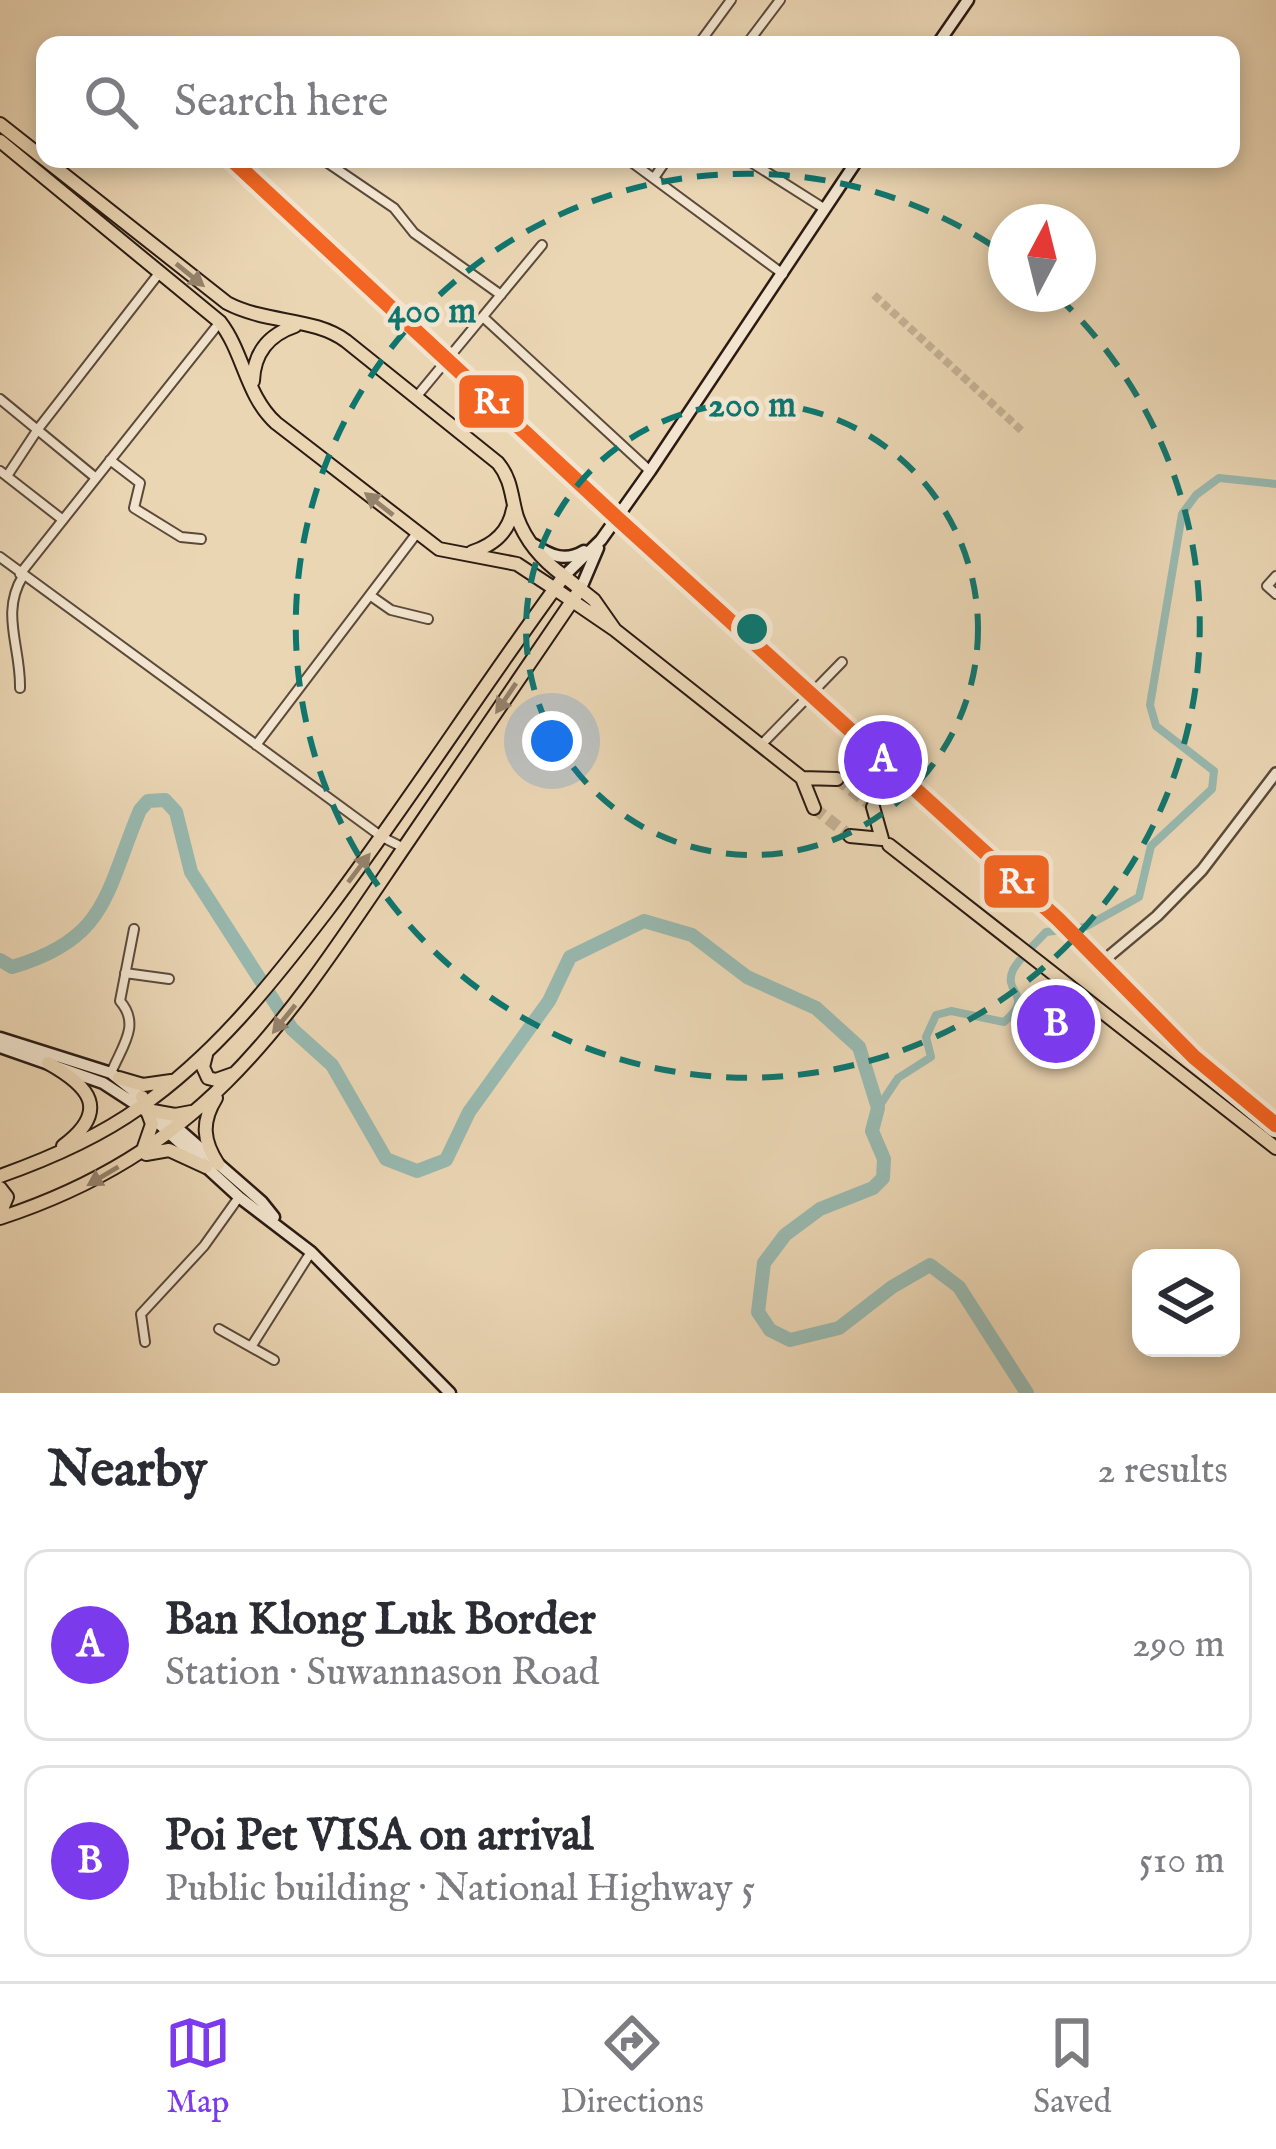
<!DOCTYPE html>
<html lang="en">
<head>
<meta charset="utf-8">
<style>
  body { margin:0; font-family:"IM FELL English",serif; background:#f7f7f7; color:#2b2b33 }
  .controls { position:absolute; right:36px; bottom:36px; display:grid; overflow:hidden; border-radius:24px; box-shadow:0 6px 18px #0003 }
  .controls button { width:108px; height:108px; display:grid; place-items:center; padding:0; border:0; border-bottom:3px solid #e1e1e2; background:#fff; color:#2b2b33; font:60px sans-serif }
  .compass { position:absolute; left:988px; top:204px; width:108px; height:108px; border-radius:50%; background:#fff; box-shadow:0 6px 18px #0003; rotate:7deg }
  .you { position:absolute; left:552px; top:741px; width:42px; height:42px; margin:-30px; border:9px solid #fff; border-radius:50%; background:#1a73e8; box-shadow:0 0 0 18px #1a73e833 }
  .badge { display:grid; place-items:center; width:78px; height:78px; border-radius:50%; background:#7c3aed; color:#fff; font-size:39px; font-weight:700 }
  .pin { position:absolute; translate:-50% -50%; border:6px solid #fff; box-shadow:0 3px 12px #0006 }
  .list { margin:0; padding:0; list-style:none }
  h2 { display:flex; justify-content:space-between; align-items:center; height:156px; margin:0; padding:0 48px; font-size:51px }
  h2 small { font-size:39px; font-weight:400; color:#7c7c81 }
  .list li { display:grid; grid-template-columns:78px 1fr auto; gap:36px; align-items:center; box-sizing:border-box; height:192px; margin:0 24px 24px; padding:0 24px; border:3px solid #e1e1e2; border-radius:24px }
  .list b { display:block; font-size:45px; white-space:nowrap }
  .list p { margin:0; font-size:39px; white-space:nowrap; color:#7c7c81 }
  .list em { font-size:39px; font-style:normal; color:#7c7c81 }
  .icon { flex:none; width:66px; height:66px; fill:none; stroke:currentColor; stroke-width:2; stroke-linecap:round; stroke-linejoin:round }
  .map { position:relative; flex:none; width:1276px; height:1393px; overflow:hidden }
  .search { position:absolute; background:#fff; box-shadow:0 6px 18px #0003; left:36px; right:36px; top:36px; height:132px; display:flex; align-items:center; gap:30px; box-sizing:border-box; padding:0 42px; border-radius:24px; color:#7c7c81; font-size:45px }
  .sheet { height:588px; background:#fff }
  nav { display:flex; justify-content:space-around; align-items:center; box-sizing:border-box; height:168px; border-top:3px solid #e1e1e2; background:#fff; font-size:33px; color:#7c7c81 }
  nav a { display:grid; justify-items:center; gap:6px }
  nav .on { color:#7c3aed }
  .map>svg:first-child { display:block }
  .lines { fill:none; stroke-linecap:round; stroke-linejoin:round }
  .canal { stroke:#98b9b0; stroke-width:8 }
  .river { stroke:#98b9b0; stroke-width:14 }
  .minor-tunnel { stroke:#c5b194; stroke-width:8; stroke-dasharray:8 4; stroke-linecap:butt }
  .trunk-tunnel { stroke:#c5b194; stroke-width:12; stroke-dasharray:12 6; stroke-linecap:butt }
  .minor-casing { stroke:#5b4a3b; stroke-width:12 }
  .tertiary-casing { stroke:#5b4a3b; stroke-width:14 }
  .secondary-casing { stroke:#2b1b13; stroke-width:15 }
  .primary-casing { stroke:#2b1b13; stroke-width:16 }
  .trunk-casing { stroke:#2b1b13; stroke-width:16 }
  .minor { stroke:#f2e4ce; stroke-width:8 }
  .tertiary { stroke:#f2e4ce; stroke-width:9 }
  .secondary { stroke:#f2e4ce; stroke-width:10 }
  .primary { stroke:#ebd6b4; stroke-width:12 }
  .trunk { stroke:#ebd6b4; stroke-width:12 }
  .rail-1-casing { stroke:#f2e4ce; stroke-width:24 }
  .rail-1 { stroke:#f26522; stroke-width:15 }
  .oneway { fill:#95826c }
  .ring { fill:none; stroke:#0f766e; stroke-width:6; stroke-dasharray:21 15 }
  .centre { fill:#0f766e; stroke:#f2e4ce; stroke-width:6 }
  .ring-label { font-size:36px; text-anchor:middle; font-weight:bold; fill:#0f766e; stroke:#f2e4ce; stroke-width:9; stroke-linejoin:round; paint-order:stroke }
  .line-badge { stroke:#f2e4ce; stroke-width:4.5 }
  .badge-label { font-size:33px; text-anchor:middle; font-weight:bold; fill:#fff }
</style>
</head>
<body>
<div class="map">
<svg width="1276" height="1393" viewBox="0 0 1276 1393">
  <rect width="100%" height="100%" fill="#ebd6b4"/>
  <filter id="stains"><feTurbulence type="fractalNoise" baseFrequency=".00167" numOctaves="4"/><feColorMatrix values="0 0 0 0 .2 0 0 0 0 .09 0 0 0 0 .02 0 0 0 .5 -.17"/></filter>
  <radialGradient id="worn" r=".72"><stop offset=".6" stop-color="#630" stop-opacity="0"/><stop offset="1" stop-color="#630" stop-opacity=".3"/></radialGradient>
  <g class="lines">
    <path class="canal" d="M878 1108 898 1078 931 1057 926 1037 936 1015 951 1011 1004 1022C1036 994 1002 994 1013 970 1020 957 1036 943 1046 932L1085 927 1139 897 1151 846 1212 789 1214 771 1156 726 1150 705 1182 514 1196 495 1219 478 1276 484"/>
    <path class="river" d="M0 960 12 967C108 939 105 893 140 810L148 801 165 800 176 812 191 872 292 1029 332 1065 386 1159 417 1171 446 1160 469 1112 549 1001 570 957 644 921 692 935 747 977 816 1008 859 1047 878 1108 872 1131 884 1159 883 1178 873 1188 820 1209 785 1235 764 1263 758 1312 770 1330 790 1340 839 1328 892 1287 930 1265 959 1287 1027 1393"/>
    <path class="minor-tunnel" d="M874 295 1022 431"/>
    <path class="trunk-tunnel" d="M837 779 873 807
      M814 808 850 836"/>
    <g class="minor-casing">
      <path id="minor" d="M698 45 731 0
        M746 45 780 0
        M322 159 394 208 414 233 501 295
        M746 159 825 209
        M630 161 783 274
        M654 178 667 159
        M483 317 650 471
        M417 396 542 245
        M0 399 96 478
        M110 460 140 483 134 508 181 537 201 539
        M0 471 63 520
        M7 476 38 429 160 272
        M0 557 382 837 402 847
        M20 574 220 322
        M1276 576 1267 586 1276 594
        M371 596 391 610 428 619
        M20 688C21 647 0 613 23 576
        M256 745 417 533
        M761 745 842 662
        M125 973 169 979
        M111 1073C122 1046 141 1025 120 1001L134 929
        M219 1329 274 1360
        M145 1342 141 1314 204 1246 239 1197
        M251 1347 311 1252"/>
    </g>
    <g class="tertiary-casing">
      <path id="tertiary" d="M1102 962 1157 916 1202 870 1276 773"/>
    </g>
    <g class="secondary-casing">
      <path id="secondary" d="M937 45 968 0
        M535 545C551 556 566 562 584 551
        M564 576 601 540 650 471 858 159
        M581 588 598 548
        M0 1038 111 1073 145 1100
        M0 1047 103 1083 143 1109 239 1197 311 1252 450 1393
        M159 1112 262 1202 274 1217"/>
    </g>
    <g class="primary-casing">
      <path id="primary" d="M0 124 227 303C267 324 314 317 346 341L498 463C512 480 511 497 517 517 526 542 543 561 564 576
        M0 141 220 322C244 353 246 396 276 423L439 549 517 564 555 589
        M253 381C254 353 268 335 295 326
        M472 552C494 545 509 532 513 509"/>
    </g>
    <g class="trunk-casing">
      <path id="trunk" d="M555 589 615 630 802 778 814 808
        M802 778 837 779
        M850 836 882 839 873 807
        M889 845 1276 1148
        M206 1055 203 1067 208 1078 216 1080 233 1074
        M48 1063C89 1086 111 1110 63 1146
        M119 1078 143 1085 171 1081
        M142 1097 152 1124 143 1150
        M216 1098C201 1122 203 1141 218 1164
        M147 1110 175 1115 191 1112
        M146 1154 169 1150 206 1167
        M0 1176C48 1159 97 1138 139 1108 215 1055 271 984 327 911 409 802 483 686 564 576L594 600 615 630
        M0 1188 7 1197 0 1214
        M0 1218C207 1150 285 1023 401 852 461 764 521 676 581 588"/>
    </g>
    <use href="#minor" class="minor"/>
    <use href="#tertiary" class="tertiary"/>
    <use href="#secondary" class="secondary"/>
    <use href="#primary" class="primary"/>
    <use href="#trunk" class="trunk"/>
    <g class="rail-1-casing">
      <path id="rail-1" d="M231 159 617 518 1058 919 1194 1057 1276 1125"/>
    </g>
    <use href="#rail-1" class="rail-1"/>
  </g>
  <defs><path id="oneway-solid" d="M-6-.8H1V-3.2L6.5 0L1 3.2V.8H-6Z" transform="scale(3)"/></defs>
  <g class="oneway">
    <use href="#oneway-solid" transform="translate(190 275) rotate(39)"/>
    <use href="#oneway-solid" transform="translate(379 504) rotate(-142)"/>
    <use href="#oneway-solid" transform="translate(506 698) rotate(124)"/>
    <use href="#oneway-solid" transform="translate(359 868) rotate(-53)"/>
    <use href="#oneway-solid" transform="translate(284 1019) rotate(129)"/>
    <use href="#oneway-solid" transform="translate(103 1176) rotate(149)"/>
  </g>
  <g class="ring">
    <circle cx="752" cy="629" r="226"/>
    <path d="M1057 296A452 452 0 1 1 1005 254"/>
  </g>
  <circle cx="752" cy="629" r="18" class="centre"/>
  <g class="ring-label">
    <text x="432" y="322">400 m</text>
    <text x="752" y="416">200 m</text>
  </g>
  <g class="line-badge">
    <rect x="457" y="373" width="69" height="57" rx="12" fill="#f26522"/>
    <rect x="982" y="853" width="69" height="57" rx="12" fill="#f26522"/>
  </g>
  <g class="badge-label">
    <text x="492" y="413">R1</text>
    <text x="1017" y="893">R1</text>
  </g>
  <rect width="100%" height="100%" filter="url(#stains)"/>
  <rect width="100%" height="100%" fill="url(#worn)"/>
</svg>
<div class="controls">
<button><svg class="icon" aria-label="layers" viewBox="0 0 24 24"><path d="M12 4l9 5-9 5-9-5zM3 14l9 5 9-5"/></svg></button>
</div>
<svg class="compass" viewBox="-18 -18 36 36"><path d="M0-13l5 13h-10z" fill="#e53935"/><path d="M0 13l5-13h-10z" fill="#7c7c81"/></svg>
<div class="you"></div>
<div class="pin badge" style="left:883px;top:760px">A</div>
<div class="pin badge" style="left:1056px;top:1024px">B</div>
<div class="search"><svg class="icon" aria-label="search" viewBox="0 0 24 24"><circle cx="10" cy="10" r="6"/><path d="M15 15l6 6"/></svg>Search here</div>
</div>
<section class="sheet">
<h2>Nearby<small>2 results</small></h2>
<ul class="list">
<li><span class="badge">A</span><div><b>Ban Klong Luk Border</b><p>Station · Suwannason Road</p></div><em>290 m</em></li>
<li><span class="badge">B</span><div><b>Poi Pet VISA on arrival</b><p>Public building · National Highway 5</p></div><em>510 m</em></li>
</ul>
</section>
<nav>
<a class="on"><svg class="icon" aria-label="map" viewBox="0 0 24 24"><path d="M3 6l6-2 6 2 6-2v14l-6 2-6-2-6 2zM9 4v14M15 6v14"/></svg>Map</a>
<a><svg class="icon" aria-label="directions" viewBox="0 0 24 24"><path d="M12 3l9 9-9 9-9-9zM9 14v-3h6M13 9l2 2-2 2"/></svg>Directions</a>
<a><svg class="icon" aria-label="saved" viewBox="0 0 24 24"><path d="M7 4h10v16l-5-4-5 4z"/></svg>Saved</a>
</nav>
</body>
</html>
